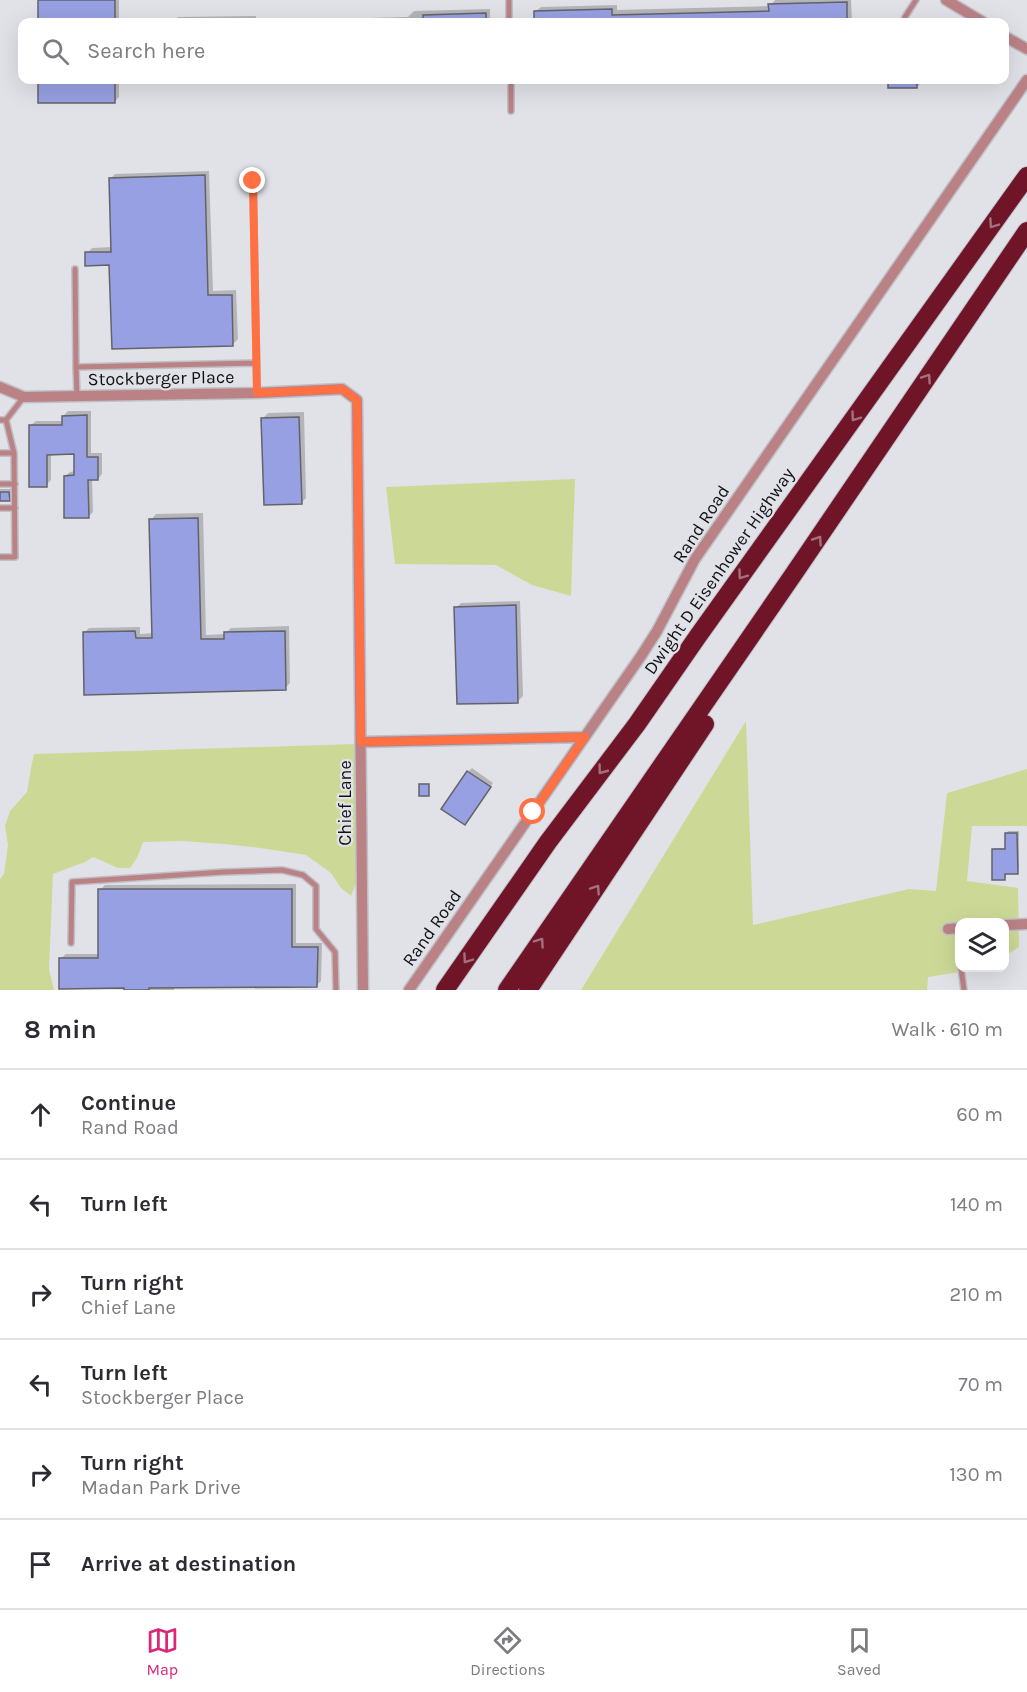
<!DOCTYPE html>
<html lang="en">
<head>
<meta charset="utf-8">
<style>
  body { margin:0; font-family:Karla,sans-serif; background:#f2f2f3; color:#2b2b33 }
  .controls { position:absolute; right:18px; bottom:18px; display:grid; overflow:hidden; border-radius:12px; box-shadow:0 6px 24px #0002 }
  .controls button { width:54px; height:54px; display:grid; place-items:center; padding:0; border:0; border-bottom:2px solid #e1e1e2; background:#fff; color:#2b2b33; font:30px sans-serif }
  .stop { position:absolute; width:18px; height:18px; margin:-14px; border:4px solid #ff7043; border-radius:50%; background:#fff }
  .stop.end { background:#ff7043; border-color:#fff; box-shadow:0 2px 6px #0008 }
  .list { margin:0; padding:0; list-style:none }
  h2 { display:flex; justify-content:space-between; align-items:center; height:78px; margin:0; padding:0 24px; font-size:26px }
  h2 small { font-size:20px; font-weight:400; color:#7c7c81 }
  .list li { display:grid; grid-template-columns:39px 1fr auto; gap:18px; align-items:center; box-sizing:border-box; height:90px; padding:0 24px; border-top:2px solid #e1e1e2 }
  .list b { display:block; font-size:22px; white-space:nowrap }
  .list p { margin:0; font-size:20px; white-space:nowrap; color:#7c7c81 }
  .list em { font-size:20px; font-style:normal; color:#7c7c81 }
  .icon { flex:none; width:33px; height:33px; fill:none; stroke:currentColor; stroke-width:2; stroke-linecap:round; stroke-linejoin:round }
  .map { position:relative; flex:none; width:1027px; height:990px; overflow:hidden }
  .search { position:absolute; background:#fff; box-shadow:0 6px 24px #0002; left:18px; right:18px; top:18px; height:66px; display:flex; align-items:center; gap:15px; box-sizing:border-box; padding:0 21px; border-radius:12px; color:#7c7c81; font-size:22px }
  .sheet { height:618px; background:#fff }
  nav { display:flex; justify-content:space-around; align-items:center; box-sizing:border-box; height:84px; border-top:2px solid #e1e1e2; background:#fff; font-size:16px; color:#7c7c81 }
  nav a { display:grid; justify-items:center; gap:3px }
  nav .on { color:#db2777 }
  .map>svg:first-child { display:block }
  .green { fill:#ccd996 }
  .shadow { fill:#0003 }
  .building { fill:#97a0e2; stroke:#626368; stroke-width:1.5 }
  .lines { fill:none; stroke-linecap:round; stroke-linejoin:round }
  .service-casing { stroke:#bfc0c6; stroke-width:8 }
  .minor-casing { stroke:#bfc0c6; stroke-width:13 }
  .motorway-casing { stroke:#bfc0c6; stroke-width:20 }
  .service { stroke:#bb8286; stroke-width:5 }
  .minor { stroke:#bb8286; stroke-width:10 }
  .motorway { stroke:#701428; stroke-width:18 }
  .oneway { stroke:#a3717e }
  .route { stroke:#ff7043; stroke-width:8 }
  .labels { text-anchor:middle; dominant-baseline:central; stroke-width:4.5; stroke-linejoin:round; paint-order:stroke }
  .street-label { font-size:18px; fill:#0f1012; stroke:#e1e2e8 }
</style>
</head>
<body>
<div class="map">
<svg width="1027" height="990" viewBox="0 0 1027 990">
  <rect width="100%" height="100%" fill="#e1e2e8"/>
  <path class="green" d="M575 479 571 596 532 585 496 565 395 564 386 487Z
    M746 721 753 925 909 889 936 891 947 793 1027 769V826H972L967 881 1018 888 1019 947 1005 956 1004 922H960V968H984L928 977 927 990H581Z
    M355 744 359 763 356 883 351 896 341 888 331 873 306 855 260 848 224 844 182 841 143 842 137 858 130 868H118L93 857 85 862 53 874 49 969 54 990H0V879L4 874 8 845 5 826 10 811 27 792 31 768 34 754Z"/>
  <path class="shadow" d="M40 0H119V22H39Z
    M775 0H851L852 22H536L535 12 541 7 617 5V10L770 6Z
    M490 9V22H173L178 17 256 16V21L408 17 414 11Z
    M39 80H119V97L114 102H39Z
    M175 80H231L175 82Z
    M255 80H375L255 83Z
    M889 80H922V82L917 87 889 86Z
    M209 171 213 291 236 290 238 339 233 344 111 263 87 253 92 248 112 247 110 179 115 174Z
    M68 411H91V453H102V474L98 479H92L93 512 88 517 65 476 70 472 76 471 75 453H51V480L46 485 31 425 36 421H63V416Z
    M304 412 306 498 301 503 263 418 268 413Z
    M0 489H13V496L9 500H0Z
    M203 513 206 635 225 634 231 628 289 626 290 683 285 688 84 633 89 628 140 627V634L153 633 151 520 156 514Z
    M520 601 523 696 518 701 456 608 461 603Z
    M472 768 493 783 468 820V772Z
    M1008 831H1019V870L1017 872H1006V876L1004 879 993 850 995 848H1006V834Z
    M296 884V943H322L321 981 316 986H174V990H126V986L60 959 66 954H99L100 890 105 885Z"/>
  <path class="building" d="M38 0H115V22H38Z
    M847 2V22H534V11L612 9V15L769 11 768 4Z
    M486 13V22H423V15Z
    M38 80H115V103H38Z
    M888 80H917V88H888Z
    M205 175 208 295H232L233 346 112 349 109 265 85 266V252H111L109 178Z
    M87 415V457H98V480H88L89 518H64V476L74 475V454L47 455V487H29V425H62V416Z
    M299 417 302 504 264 505 261 418Z
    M0 492H9L10 501H0Z
    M198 518 201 639H224V632L285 631 286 690 84 695 83 632 135 631 136 638H152L149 519Z
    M516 605 518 703 457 704 454 607Z
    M467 771 491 787 465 825 441 809Z
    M419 784H429V796H419Z
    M1005 833H1017L1018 874H1005V880H992V849H1005Z
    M98 889H292V947H318L317 987 149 988V990H124V988L59 989V958H98Z"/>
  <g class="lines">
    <g class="service-casing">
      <path id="service" d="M509 0V22
        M905 17 916 0
        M511 80V111
        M253 181 257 393
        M75 269 76 367
        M77 396 76 367 256 363
        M0 420H6L23 398
        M6 420 14 453
        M0 453H14L15 557H0
        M0 484H15
        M0 508H15
        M71 943 72 882 224 872 282 870 303 875 316 886V929L335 952 336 990
        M960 944V955
        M961 968 964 990"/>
    </g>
    <g class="minor-casing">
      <path id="minor" d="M946 0 983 22
        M1004 36 1027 49
        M0 387 24 397 257 393 342 389 357 400 363 990
        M361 742 585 737
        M1004 925 1027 924
        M948 929 960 928
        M409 990 641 656 657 631 695 559 1027 80"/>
    </g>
    <g class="motorway-casing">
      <path id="motorway" d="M445 990 548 842 637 724 698 636 1027 176
        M507 990 793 575 1027 231
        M528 990 705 724"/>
    </g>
    <use href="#service" class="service"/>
    <use href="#minor" class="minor"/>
    <use href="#motorway" class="motorway"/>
  </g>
  <defs><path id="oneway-chevron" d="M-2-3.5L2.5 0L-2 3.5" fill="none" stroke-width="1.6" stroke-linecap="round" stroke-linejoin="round" transform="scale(1.5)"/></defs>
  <g class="oneway">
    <use href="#oneway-chevron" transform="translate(993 224) rotate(125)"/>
    <use href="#oneway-chevron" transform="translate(927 378) rotate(-56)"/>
    <use href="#oneway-chevron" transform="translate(855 417) rotate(126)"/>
    <use href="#oneway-chevron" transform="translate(818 540) rotate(-56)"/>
    <use href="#oneway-chevron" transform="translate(742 575) rotate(126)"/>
    <use href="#oneway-chevron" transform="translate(602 770) rotate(127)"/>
    <use href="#oneway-chevron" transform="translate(596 889) rotate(-56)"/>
    <use href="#oneway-chevron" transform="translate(540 942) rotate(-55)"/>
    <use href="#oneway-chevron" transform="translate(467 959) rotate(125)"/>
  </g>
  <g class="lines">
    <path class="route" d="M253 181 257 393 342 389 357 400 361 742 585 737 533 812"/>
  </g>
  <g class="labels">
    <g class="street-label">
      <text transform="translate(161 378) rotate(-1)">Stockberger Place</text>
      <text transform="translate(701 524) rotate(-57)">Rand Road</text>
      <text transform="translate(719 571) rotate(-55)">Dwight D Eisenhower Highway</text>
      <text transform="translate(345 803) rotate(-90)">Chief Lane</text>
      <text transform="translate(432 928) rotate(-55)">Rand Road</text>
    </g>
  </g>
</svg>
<div class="controls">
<button><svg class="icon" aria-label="layers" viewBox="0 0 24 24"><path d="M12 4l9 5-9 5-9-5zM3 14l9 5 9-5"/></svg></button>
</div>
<div class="stop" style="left:533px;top:812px"></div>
<div class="stop end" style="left:253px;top:181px"></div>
<div class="search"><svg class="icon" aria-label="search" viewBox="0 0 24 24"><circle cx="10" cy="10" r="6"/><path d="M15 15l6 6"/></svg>Search here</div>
</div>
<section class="sheet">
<h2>8 min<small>Walk · 610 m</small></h2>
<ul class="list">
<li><svg class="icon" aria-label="ahead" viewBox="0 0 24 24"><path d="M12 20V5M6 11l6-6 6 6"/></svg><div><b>Continue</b><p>Rand Road</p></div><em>60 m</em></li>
<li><svg class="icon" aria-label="left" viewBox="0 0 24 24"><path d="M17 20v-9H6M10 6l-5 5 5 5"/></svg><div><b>Turn left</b></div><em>140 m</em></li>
<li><svg class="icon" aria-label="right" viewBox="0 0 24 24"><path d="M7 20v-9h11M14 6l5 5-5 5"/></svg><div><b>Turn right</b><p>Chief Lane</p></div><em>210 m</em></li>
<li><svg class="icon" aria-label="left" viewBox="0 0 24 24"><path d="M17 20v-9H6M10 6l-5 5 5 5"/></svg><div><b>Turn left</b><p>Stockberger Place</p></div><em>70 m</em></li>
<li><svg class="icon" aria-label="right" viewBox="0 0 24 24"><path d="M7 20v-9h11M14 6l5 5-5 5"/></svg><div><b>Turn right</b><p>Madan Park Drive</p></div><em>130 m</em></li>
<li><svg class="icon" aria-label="arrive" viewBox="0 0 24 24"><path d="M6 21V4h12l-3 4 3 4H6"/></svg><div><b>Arrive at destination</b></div></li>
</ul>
</section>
<nav>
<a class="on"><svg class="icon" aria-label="map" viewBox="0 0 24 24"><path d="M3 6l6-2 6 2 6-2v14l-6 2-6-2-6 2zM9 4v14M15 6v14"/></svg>Map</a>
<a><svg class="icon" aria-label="directions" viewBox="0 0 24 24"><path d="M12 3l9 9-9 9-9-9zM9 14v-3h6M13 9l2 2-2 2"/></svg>Directions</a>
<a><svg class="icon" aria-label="saved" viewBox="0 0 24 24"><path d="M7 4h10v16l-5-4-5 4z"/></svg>Saved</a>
</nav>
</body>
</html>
